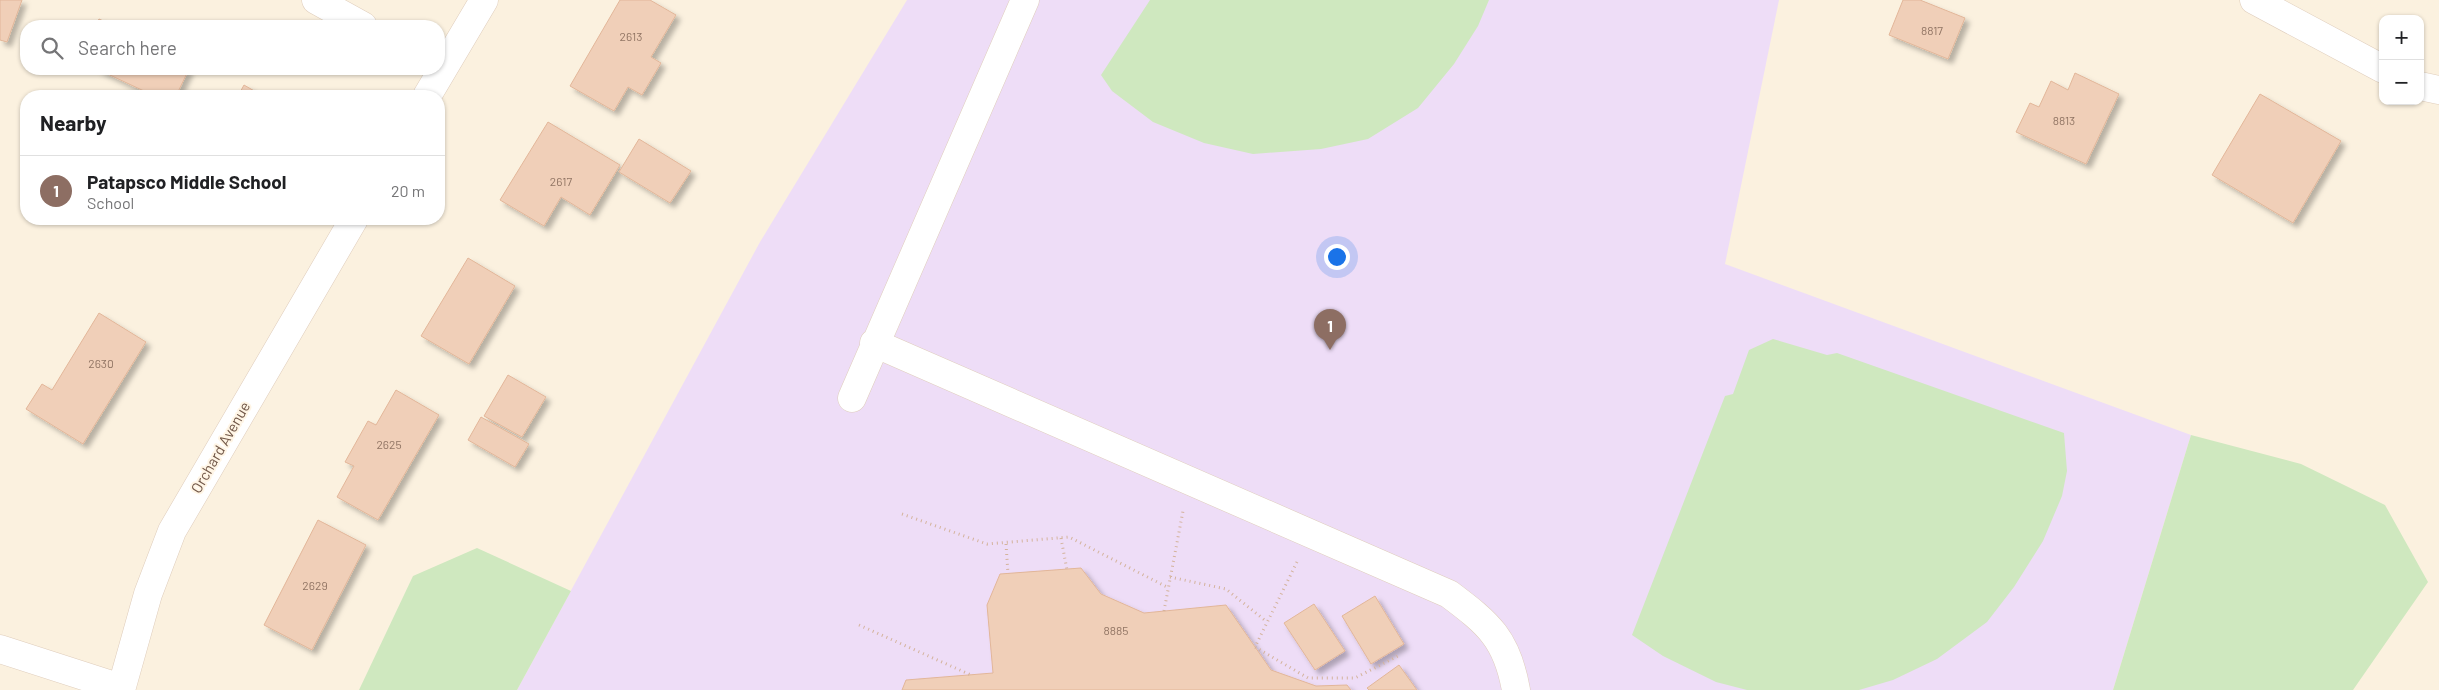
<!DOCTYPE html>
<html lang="en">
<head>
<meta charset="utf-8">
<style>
  body { margin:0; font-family:Barlow,sans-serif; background:#f6f6f6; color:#202124 }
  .controls { position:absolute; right:15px; top:15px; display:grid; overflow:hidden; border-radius:10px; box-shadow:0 1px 4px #0004 }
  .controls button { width:45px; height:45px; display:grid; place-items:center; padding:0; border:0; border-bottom:1px solid #e0e0e0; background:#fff; color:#202124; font:25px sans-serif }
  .you { position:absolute; left:1336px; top:256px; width:18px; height:18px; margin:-12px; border:4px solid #fff; border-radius:50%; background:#1a73e8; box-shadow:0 0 0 8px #1a73e833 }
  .badge { display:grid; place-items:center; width:32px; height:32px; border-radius:50%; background:#0b8043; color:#fff; font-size:16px; font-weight:700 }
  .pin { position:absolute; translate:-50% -41px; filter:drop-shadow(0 1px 2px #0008) }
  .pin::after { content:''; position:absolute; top:26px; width:18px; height:15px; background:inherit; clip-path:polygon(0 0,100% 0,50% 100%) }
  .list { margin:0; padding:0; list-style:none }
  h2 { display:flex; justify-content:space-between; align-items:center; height:65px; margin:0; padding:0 20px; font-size:21px }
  h2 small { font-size:16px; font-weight:400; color:#757577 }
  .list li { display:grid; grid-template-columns:32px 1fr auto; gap:15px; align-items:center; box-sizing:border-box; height:70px; padding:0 20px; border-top:1px solid #e0e0e0 }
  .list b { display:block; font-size:19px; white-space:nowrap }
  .list p { margin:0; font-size:16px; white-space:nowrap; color:#757577 }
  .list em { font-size:16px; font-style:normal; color:#757577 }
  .icon { flex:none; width:28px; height:28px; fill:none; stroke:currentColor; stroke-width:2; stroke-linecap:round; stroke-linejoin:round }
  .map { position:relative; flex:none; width:2439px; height:690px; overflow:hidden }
  .search { position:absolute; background:#fff; box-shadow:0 1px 4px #0004; left:20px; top:20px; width:425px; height:55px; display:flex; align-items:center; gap:12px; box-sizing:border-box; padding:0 18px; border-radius:20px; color:#757577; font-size:19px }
  .panel { position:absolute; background:#fff; box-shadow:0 1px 4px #0004; left:20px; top:90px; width:425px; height:135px; border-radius:20px }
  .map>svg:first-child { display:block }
  .education { fill:#eeddf7 }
  .green { fill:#cfe8bf }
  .building { fill:#f0cfb8; stroke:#e2b699; filter:url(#shadow) }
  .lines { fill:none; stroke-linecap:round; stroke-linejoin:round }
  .minor-casing { stroke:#dfcdbc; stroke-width:29 }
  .path { stroke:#d4b39c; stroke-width:3; stroke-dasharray:1 4; stroke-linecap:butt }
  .minor { stroke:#fff; stroke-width:28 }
  .labels { text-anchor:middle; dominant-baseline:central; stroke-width:4; stroke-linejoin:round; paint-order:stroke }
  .number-label { font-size:12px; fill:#917564 }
  .street-label { font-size:15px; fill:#715748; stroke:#fff5e5 }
</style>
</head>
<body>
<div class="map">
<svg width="2439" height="690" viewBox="0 0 2439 690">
  <defs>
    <filter id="shadow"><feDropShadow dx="4.5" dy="4.5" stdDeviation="2.5" flood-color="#0004"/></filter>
  </defs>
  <rect width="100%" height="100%" fill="#fbf1df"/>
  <path class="education" d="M907 0H1779L1725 264 2191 435 2113 690H517L760 242Z"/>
  <path class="green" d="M1150 0H1489L1478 26 1454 64 1418 108 1368 139 1321 149 1253 154 1204 143 1153 122 1112 91 1101 75Z
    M1773 339 1827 355 1837 353 2064 433 2067 471 2062 496 2043 541 2014 587 1987 622 1937 659 1893 680 1859 690H1747L1716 682 1663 656 1632 635 1725 396 1733 394 1749 350Z
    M2191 435 2301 464 2385 505 2428 582 2353 690H2113Z
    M477 548 571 591 517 690H359L413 576Z"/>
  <path class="building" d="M0 0H22L7 42 0 40Z
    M620 0H650L676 15 651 57 661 63 642 95 628 87 614 111 570 86Z
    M1903 0H1920L1965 18 1948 59 1889 35Z
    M99 19 114 26H95Z
    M97 69H189L176 96H141L144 91Z
    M2075 73 2119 94 2086 164 2016 132 2030 103 2039 107 2051 81 2068 90Z
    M244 85 263 96H238Z
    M2260 94 2341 141 2293 223 2212 175Z
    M548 122 620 165 590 215 561 197 544 226 500 200Z
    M639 139 691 171 670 203 619 172Z
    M468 258 515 286 469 364 421 336Z
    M99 313 146 342 83 444 26 409 42 384 52 390Z
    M508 375 546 397 522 437 484 416Z
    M396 390 439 415 378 520 337 497 354 466 345 462 368 421 376 425Z
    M481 417 529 444 515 467 468 440Z
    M318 520 366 545 312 650 264 625Z
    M1081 568 1101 594 1144 613 1226 605 1271 670 1316 686 1347 685 1351 690H902L906 680 993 673 987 605 1000 574Z
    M1375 596 1404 644 1371 664 1342 616Z
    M1314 604 1345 651 1315 670 1284 623Z
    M1399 665 1417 690H1369L1367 688Z"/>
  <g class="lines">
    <g class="minor-casing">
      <path id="minor" d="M316 0 363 26
        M2254 0 2383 69
        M2420 86 2439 90
        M427 96 484 0
        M874 343 1449 594C1489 624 1507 639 1516 690
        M852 398 1025 0
        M0 649 121 688
        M121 690 148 594 172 531 354 219"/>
    </g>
    <path class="path" d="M902 514 987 544 1069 537 1169 588
      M1061 538 1067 570
      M1006 544 1008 574
      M1297 562 1255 647 1308 678H1355L1398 656
      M1170 577 1226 589 1267 622
      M1164 611 1183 511
      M859 625 971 675"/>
    <use href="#minor" class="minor"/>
  </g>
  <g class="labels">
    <g class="number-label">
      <text x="1932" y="30">8817</text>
      <text x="631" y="36">2613</text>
      <text x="2064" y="120">8813</text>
      <text x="561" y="181">2617</text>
      <text x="101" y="363">2630</text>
      <text x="389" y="444">2625</text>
      <text x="315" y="585">2629</text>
      <text x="1116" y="630">8885</text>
    </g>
    <g class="street-label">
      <text transform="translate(220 447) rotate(-60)">Orchard Avenue</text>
    </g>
  </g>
</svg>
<div class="controls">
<button>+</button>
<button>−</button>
</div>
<div class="you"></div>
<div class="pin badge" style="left:1330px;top:350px;background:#8d6e63">1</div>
<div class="search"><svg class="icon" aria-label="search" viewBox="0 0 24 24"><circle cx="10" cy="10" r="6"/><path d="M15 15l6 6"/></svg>Search here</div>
<section class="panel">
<h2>Nearby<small></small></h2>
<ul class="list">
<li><span class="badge" style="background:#8d6e63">1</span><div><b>Patapsco Middle School</b><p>School</p></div><em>20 m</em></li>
</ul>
</section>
</div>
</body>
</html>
